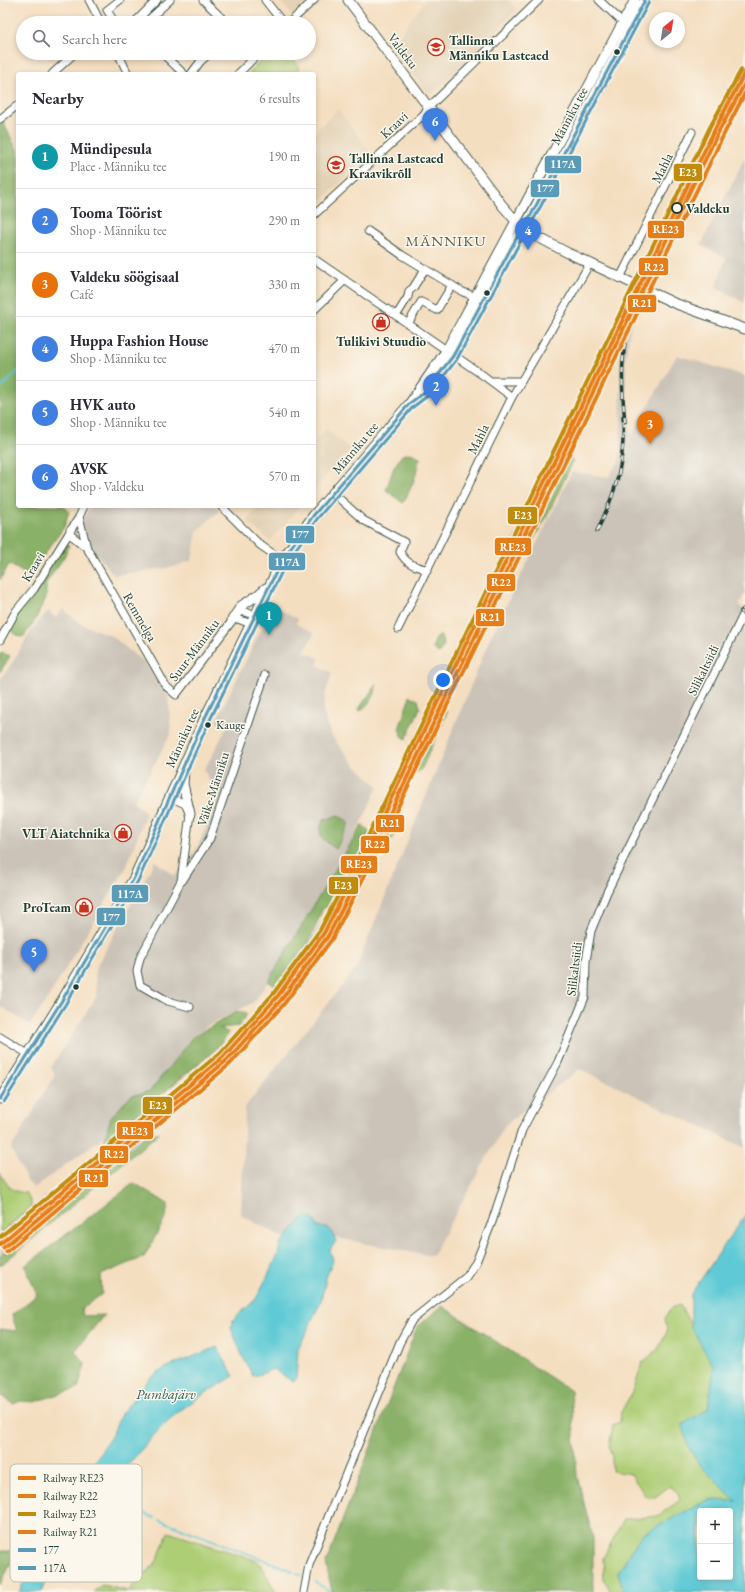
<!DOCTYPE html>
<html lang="en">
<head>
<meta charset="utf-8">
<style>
  body { margin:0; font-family:"EB Garamond",serif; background:#f7f7f7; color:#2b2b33 }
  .controls { position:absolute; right:12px; bottom:12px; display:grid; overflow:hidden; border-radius:4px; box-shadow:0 2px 6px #0003 }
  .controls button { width:36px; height:36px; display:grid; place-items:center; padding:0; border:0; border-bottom:1px solid #e1e1e2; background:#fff; color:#2b2b33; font:20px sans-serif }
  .compass { position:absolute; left:649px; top:12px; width:36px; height:36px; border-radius:50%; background:#fff; box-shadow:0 2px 6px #0003; rotate:30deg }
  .you { position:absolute; left:443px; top:680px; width:14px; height:14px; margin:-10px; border:3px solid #fff; border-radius:50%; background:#1a73e8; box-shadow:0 0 0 6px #1a73e833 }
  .badge { display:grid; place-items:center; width:26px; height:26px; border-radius:50%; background:#0b8043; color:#fff; font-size:13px; font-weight:700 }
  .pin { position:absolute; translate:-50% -33px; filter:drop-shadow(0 1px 2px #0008) }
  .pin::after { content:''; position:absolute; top:21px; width:14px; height:12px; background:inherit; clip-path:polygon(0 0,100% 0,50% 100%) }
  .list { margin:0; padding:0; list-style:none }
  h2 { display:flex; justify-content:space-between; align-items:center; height:52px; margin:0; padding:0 16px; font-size:17px }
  h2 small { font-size:13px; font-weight:400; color:#7c7c81 }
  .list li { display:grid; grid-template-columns:26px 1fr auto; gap:12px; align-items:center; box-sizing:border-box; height:64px; padding:0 16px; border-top:1px solid #e1e1e2 }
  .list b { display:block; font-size:15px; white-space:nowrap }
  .list p { margin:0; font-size:13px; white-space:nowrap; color:#7c7c81 }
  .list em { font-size:13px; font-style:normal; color:#7c7c81 }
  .icon { flex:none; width:22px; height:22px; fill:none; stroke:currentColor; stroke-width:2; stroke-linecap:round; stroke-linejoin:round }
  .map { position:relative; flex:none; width:745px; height:1592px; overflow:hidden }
  .search { position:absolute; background:#fff; box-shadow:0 2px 6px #0003; left:16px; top:16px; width:300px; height:44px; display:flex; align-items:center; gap:10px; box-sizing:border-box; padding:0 14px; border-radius:22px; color:#7c7c81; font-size:15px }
  .panel { position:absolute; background:#fff; box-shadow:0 2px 6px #0003; left:16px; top:72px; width:300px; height:436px; border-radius:4px }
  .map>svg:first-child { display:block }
  .built { fill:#e3d2b5 }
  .industrial { fill:#cbc3b8 }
  .green { fill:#aece76; stroke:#668655 }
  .forest { fill:#8ab167; stroke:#54774e }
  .water { fill:#5ecad5; stroke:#3e8484; fill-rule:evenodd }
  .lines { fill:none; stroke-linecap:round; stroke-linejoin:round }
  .stream { stroke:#5ecad5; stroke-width:2 }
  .minor-casing { stroke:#3f5549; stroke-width:9 }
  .tertiary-casing { stroke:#3f5549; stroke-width:11 }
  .minor { stroke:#fff; stroke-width:7 }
  .tertiary { stroke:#fff; stroke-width:9 }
  .rail-casing { stroke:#1f3d34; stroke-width:3.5 }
  .rail { stroke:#fbf7ec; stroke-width:2; stroke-dasharray:6; stroke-linecap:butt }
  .bus-1-casing { stroke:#fbf7ec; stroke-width:6 }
  .bus-2-casing { stroke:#fbf7ec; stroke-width:6 }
  .bus-1 { stroke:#5a9bb8; stroke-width:3 }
  .bus-2 { stroke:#5a9bb8; stroke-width:3 }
  .rail-1-casing { stroke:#fbf7ec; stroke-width:7 }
  .rail-2-casing { stroke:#fbf7ec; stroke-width:7 }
  .rail-3-casing { stroke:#fbf7ec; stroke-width:7 }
  .rail-4-casing { stroke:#fbf7ec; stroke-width:7 }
  .rail-1 { stroke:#e57d18; stroke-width:4 }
  .rail-2 { stroke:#e57d18; stroke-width:4 }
  .rail-3 { stroke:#c18c0d; stroke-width:4 }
  .rail-4 { stroke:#e57d18; stroke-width:4 }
  .bus-dot { fill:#1f3d34; stroke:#fbf7ec; stroke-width:1.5 }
  .stop-dot { fill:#fbf7ec; stroke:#1f3d34; stroke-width:2 }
  .labels { text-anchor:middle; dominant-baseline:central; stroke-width:3; stroke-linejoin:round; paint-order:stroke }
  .bus-label { font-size:12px; fill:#1f3d34; stroke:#fbf7ec; text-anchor:start }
  .poi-label { font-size:13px; font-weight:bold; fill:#1f3d34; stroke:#fbf7ec; text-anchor:start }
  .street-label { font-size:13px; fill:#1f3d34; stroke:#fbf7ec }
  .stop-label { font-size:13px; font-weight:bold; fill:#1f3d34; stroke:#fbf7ec; text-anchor:start }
  .water-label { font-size:14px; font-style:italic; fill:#2f605c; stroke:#fbf7ec }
  .quarter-label { font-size:15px; letter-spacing:1px; fill:#5d604f; stroke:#fbf7ec }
  .key { fill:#fbf7ec; stroke:#b9bfb5; stroke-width:1 }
  .key-label { font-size:11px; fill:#1f3d34 }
  .line-badge { stroke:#fbf7ec; stroke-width:1.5 }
  .badge-label { font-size:11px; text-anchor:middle; font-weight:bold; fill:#fff }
</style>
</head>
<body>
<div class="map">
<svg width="745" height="1592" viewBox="0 0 745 1592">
  <rect width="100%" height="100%" fill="#fbf7ec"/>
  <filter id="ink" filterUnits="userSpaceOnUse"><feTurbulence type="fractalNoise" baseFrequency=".025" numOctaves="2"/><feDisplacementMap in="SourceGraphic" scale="8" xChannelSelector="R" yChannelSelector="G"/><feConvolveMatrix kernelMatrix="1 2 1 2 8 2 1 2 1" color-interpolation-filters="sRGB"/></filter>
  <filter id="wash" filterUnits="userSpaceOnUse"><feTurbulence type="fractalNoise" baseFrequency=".012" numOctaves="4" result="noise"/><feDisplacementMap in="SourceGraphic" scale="16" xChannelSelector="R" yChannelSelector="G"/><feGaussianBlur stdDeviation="0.9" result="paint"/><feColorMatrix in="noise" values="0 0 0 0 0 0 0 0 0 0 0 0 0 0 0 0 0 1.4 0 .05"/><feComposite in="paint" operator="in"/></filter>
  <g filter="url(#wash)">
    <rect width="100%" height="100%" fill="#f4dec0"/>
    <path class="built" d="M280 0H325L298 23Z
      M426 0H508L517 10 430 96 392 45Z
      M338 109 371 153 314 208V133Z
      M326 429 350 449 314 490V443Z
      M259 506H300L270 541 247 521Z"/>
    <path class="industrial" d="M745 157V303L716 287 726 258 701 245Z
      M634 293 642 297 631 324 625 360 627 410 631 437 677 355 745 376V593L739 605 745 611V1148L580 1069 505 1125 432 1256 336 1238 282 1237 241 1215 245 1107 356 968 491 636 572 472 609 477 620 459 621 428 620 359 628 321 627 320 390 815 354 884 316 951 269 1015 227 1062 145 1136 0 1256V1233L166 1099 217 1052 260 1006 309 942 347 878Z
      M90 506H215L219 511 197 531 192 560 174 567 114 575 76 531Z
      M273 606 298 619 296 624 314 633 304 652 320 659 317 665 332 673 325 695 323 710 327 725 333 738 356 766 378 786 367 811 317 907 254 1002 207 1026 156 1098 34 1188 27 1181 11 1149 55 1075 51 1067 97 996 95 969 155 861 175 876 197 849 218 798 204 770 227 727 216 721Z
      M63 609 81 624 112 636 148 666 168 694 171 734 133 802 146 812 127 866 48 998 30 1025 0 1006V680L14 660 33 628 48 611 56 618Z"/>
    <path class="green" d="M269 53H289L300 68 297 74H248Z
      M0 1173C8 1186 10 1192 26 1193L31 1202V1207L0 1233Z
      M680 1305 714 1367 708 1409 684 1424 700 1465 736 1501 708 1500 642 1534 618 1573 624 1592H611L604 1579 603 1558 624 1519 658 1516 680 1500 678 1493 670 1486 655 1497H646L631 1474 612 1471V1457L609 1447 613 1425 620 1422 621 1412 634 1389 642 1363 658 1349 667 1332 665 1318 671 1308Z
      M168 1532 258 1561 276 1592H93L102 1585 128 1591 157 1561Z"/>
    <path class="forest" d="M0 116 18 152V506H63L69 511 64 527 29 576 9 564 0 580Z
      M411 453 421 459 418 462C418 473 409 493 403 503L386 490 394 467 402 455Z
      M566 456 570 457 573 461 545 520 525 553 520 550 523 541 549 485Z
      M66 544 69 545 64 557 46 583V598L34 622 24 636 21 637 12 632 11 624 18 612 39 587 54 559Z
      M437 636H441L444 645 439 653 432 648Z
      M2 653 10 656 0 672V654Z
      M376 684C376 697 371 702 360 711L359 709Z
      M410 696 418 700 420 708 406 739 402 736 399 729Z
      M442 709 447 712 422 768 416 773 414 762Z
      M338 815 349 823 336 849C323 840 314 834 325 818L328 819Z
      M390 821 398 829 385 851 379 856 382 834Z
      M362 825 370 831 347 878 340 877 332 891 336 897 330 907 323 908 309 942 276 985 268 982Z
      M236 1012H244L247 1014 239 1026 220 1028 229 1033 215 1050 104 1142 111 1117 131 1096 150 1091 192 1038Z
      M160 1132 0 1266V1256L145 1136Z
      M134 1183 168 1204 166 1217 144 1257 101 1275 102 1294 81 1309 83 1316 104 1315 75 1351 85 1364 78 1388 34 1402 21 1401 13 1404 0 1395V1329L17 1331 12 1315 37 1295 25 1266Z
      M442 1306 571 1391 577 1476 593 1538V1592H332L326 1563 417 1327Z
      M28 1545 31 1555 23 1561 13 1559 0 1585V1551H9Z"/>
    <path class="water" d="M745 1215V1592H624L618 1573 642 1534 708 1500 736 1501 700 1465 687 1444 683 1424 708 1409 714 1367 691 1327V1294ZM700 1511H730V1577H700Z
      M307 1216 314 1220 318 1227 329 1228 336 1241 330 1250 333 1260 326 1278 321 1301 298 1350 296 1379 293 1381C284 1378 280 1371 273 1369L264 1373 253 1376 243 1357 231 1328 233 1320 256 1299 278 1255 280 1245 302 1219Z
      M217 1347 234 1376C218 1386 201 1395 185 1407 162 1423 145 1446 126 1467 93 1505 61 1545 41 1592H19L36 1557 62 1513 113 1433 121 1414 149 1379 165 1368Z"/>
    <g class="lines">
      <path class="stream" d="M0 389 18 371
        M101 1496 155 1518
        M160 1520 293 1571
        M296 1573 302 1575
        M315 1582 331 1592"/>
    </g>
  </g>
  <g filter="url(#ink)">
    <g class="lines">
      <g class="minor-casing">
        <path id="minor" d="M89 0 101 23
          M203 0 227 23
          M265 0 283 23
          M599 0 619 19 628 24
          M115 23 107 10 120 0
          M134 23 157 0
          M145 23 170 0
          M289 23 314 0
          M118 53 128 74
          M166 57 184 74
          M52 74 75 53
          M191 74 200 62 210 53
          M238 74 259 53
          M0 119 18 105
          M314 215 423 115 429 107 539 0
          M368 231 402 255 463 292 479 298
          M314 259 484 376 512 397
          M620 278 692 132
          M314 310 345 280
          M396 316 408 297 409 291 413 288 425 269
          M408 324 421 302 437 310 452 285
          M491 381H521
          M333 493 363 520 404 542 400 552C406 564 415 566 428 570
          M221 506 260 545 282 560
          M79 517 87 548
          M70 530 71 535 87 548 166 686 176 695 238 613C244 610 249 613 255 616
          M232 620 238 619 251 624
          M398 629 512 397 590 263
          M0 640 16 611 34 589 79 517 84 506
          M170 797 185 804 190 814 181 881 140 958 137 971 140 985 168 1001 190 1007
          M182 881 210 838 265 675
          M0 1037 28 1054
          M304 1592 309 1565 325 1525 400 1342 412 1320 466 1277 476 1262 492 1222 522 1130 558 1062 585 997 586 961 591 931 607 892 745 611"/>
      </g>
      <g class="tertiary-casing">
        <path id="tertiary" d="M348 0 502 205 515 220 534 235 568 253 674 303 745 329
          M414 400C447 376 465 335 483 300 498 271 514 243 531 215L645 0
          M232 620 241 606 258 595 266 588
          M184 771 183 784 190 814
          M0 1099 61 1002 134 878 203 722 282 560 313 516 410 403 446 351 635 0"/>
      </g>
      <use href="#minor" class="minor"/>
      <use href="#tertiary" class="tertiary"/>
      <g class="rail-casing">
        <path id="rail" d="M625 422C621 384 620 346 634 309 639 295 647 281 654 267
          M597 531C617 490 625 462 623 417
          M741 611 745 617"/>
      </g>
      <use href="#rail" class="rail"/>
      <g class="bus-1-casing">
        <path id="bus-1" d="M0 1099 61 1002 134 878 203 722 282 560 313 516 410 403 426 391 453 356 516 239 531 215 645 0"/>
      </g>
      <g class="bus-2-casing">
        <path id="bus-2" d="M4 1102 65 1005 138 881 208 724 286 563 317 519 413 407 430 394 457 359 520 242 535 217 649 2"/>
      </g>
      <use href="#bus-1" class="bus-1"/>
      <use href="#bus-2" class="bus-2"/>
      <g class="rail-1-casing">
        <path id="rail-1" d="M0 1244 223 1057 277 997 324 933 358 867 714 131 745 72"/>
      </g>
      <g class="rail-2-casing">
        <path id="rail-2" d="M3 1248 227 1060 281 1000 328 936 363 869 718 133 745 83"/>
      </g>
      <g class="rail-3-casing">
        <path id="rail-3" d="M0 1237 220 1053 273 994 320 930 354 865 709 129 741 70"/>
      </g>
      <g class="rail-4-casing">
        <path id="rail-4" d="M6 1252 230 1064 284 1004 332 939 367 871 723 136 745 93"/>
      </g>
      <use href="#rail-1" class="rail-1"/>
      <use href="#rail-2" class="rail-2"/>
      <use href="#rail-3" class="rail-3"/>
      <use href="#rail-4" class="rail-4"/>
    </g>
  </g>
  <defs>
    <g id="school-ring" transform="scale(0.9)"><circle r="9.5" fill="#fbf7ec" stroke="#c8321e" stroke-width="1.5"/><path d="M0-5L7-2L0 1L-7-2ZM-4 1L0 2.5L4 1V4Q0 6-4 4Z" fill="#c8321e"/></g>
    <g id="shop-ring" transform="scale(0.9)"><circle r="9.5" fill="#fbf7ec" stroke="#c8321e" stroke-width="1.5"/><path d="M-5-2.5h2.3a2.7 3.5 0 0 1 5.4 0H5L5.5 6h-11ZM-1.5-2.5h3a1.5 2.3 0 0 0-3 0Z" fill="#c8321e"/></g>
  </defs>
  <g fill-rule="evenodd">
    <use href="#school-ring" x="436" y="47"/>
    <use href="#school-ring" x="336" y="165"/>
    <use href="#shop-ring" x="381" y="322"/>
    <use href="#shop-ring" x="123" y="833"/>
    <use href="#shop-ring" x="84" y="907"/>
  </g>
  <g class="bus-dot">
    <circle cx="617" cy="52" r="3.5"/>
    <circle cx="487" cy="293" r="3.5"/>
    <circle cx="208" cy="725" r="3.5"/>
    <circle cx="76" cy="987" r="3.5"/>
  </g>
  <circle class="stop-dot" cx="677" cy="208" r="5"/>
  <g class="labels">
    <g class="bus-label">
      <text x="216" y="725">Kauge</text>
    </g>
    <g class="poi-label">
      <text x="449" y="40">Tallinna<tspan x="449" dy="15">Männiku Lasteaed</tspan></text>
      <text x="349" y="158">Tallinna Lasteaed<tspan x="349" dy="15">Kraavikrõll</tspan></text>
      <text x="381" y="341" text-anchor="middle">Tulikivi Stuudio</text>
      <text x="110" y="833" text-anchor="end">VLT Aiatehnika</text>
      <text x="71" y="907" text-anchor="end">ProTeam</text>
    </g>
    <g class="street-label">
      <text transform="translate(403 51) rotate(53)">Valdeku</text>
      <text transform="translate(569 116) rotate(-62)">Männiku tee</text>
      <text transform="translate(394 125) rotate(-43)">Kraavi</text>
      <text transform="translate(662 168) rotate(-64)">Mahla</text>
      <text transform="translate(478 439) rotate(-64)">Mahla</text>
      <text transform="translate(355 448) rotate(-50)">Männiku tee</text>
      <text transform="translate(33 567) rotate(-59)">Kraavi</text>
      <text transform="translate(140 617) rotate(60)">Remmelga</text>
      <text transform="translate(194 650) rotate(-53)">Suur-Männiku</text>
      <text transform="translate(703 670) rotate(-64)">Silikaltsiidi</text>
      <text transform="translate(182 738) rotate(-66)">Männiku tee</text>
      <text transform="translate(213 789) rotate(-72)">Väike-Männiku</text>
      <text transform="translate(574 969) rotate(-83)">Silikaltsiidi</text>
    </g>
    <g class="stop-label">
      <text x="686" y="208">Valdeku</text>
    </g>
    <g class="water-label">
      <text x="166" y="1394">Pumbajärv</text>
    </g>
    <g class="quarter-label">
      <text x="446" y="240">MÄNNIKU</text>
    </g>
  </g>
  <rect x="10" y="1464" width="132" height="118" rx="6" class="key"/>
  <rect x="18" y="1476" width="18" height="4" fill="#e57d18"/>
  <rect x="18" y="1494" width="18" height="4" fill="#e57d18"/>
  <rect x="18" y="1512" width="18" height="4" fill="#c18c0d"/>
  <rect x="18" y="1530" width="18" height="4" fill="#e57d18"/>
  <rect x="18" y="1548" width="18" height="4" fill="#5a9bb8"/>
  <rect x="18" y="1566" width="18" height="4" fill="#5a9bb8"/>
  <g class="key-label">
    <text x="43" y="1482">Railway RE23</text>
    <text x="43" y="1500">Railway R22</text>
    <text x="43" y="1518">Railway E23</text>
    <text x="43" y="1536">Railway R21</text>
    <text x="43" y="1554">177</text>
    <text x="43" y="1572">117A</text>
  </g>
  <g class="line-badge">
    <rect x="544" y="155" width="38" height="19" rx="4" fill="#5a9bb8"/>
    <rect x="673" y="163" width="30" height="19" rx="4" fill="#c18c0d"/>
    <rect x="530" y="179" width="30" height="19" rx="4" fill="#5a9bb8"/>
    <rect x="647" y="220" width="38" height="19" rx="4" fill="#e57d18"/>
    <rect x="638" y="257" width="31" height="19" rx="4" fill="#e57d18"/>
    <rect x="627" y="294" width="30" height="19" rx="4" fill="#e57d18"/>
    <rect x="507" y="506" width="31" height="19" rx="4" fill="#c18c0d"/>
    <rect x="285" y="525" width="30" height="19" rx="4" fill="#5a9bb8"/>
    <rect x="494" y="537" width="38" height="19" rx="4" fill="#e57d18"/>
    <rect x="268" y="552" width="38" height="19" rx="4" fill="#5a9bb8"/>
    <rect x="486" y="573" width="30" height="19" rx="4" fill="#e57d18"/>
    <rect x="475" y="608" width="30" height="19" rx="4" fill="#e57d18"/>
    <rect x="375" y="814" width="30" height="19" rx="4" fill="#e57d18"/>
    <rect x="360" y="835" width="30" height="19" rx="4" fill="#e57d18"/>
    <rect x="340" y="855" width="38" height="19" rx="4" fill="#e57d18"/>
    <rect x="328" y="876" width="31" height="19" rx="4" fill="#c18c0d"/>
    <rect x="111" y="884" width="38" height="19" rx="4" fill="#5a9bb8"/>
    <rect x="96" y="907" width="30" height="19" rx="4" fill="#5a9bb8"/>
    <rect x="142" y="1096" width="31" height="19" rx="4" fill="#c18c0d"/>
    <rect x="116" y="1121" width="38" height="19" rx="4" fill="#e57d18"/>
    <rect x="99" y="1145" width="30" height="19" rx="4" fill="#e57d18"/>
    <rect x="78" y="1169" width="31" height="19" rx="4" fill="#e57d18"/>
  </g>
  <g class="badge-label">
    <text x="563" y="168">117A</text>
    <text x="688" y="176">E23</text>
    <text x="545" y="192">177</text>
    <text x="666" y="233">RE23</text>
    <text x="654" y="271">R22</text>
    <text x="642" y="307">R21</text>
    <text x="523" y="519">E23</text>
    <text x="300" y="538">177</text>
    <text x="513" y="551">RE23</text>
    <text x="287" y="566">117A</text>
    <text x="501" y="586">R22</text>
    <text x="490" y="621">R21</text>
    <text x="390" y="827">R21</text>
    <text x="375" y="848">R22</text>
    <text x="359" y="868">RE23</text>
    <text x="343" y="889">E23</text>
    <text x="130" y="898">117A</text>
    <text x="111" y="921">177</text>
    <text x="158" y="1109">E23</text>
    <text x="135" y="1135">RE23</text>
    <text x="114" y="1158">R22</text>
    <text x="94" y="1182">R21</text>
  </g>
</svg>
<div class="controls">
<button>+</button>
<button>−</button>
</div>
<svg class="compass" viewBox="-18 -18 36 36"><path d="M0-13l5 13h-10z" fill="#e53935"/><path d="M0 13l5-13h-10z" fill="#7c7c81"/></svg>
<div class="you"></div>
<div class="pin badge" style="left:269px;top:635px;background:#0f9aa8">1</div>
<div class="pin badge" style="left:436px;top:406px;background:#3f7fe0">2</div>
<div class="pin badge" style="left:650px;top:444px;background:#e8710a">3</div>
<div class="pin badge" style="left:528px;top:250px;background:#3f7fe0">4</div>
<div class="pin badge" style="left:34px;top:972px;background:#3f7fe0">5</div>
<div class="pin badge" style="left:435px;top:141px;background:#3f7fe0">6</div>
<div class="search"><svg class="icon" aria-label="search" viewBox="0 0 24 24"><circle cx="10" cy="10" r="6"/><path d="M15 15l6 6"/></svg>Search here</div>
<section class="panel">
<h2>Nearby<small>6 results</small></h2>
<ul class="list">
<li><span class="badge" style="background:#0f9aa8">1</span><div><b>Mündipesula</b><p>Place · Männiku tee</p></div><em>190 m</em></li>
<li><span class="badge" style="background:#3f7fe0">2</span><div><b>Tooma Töörist</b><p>Shop · Männiku tee</p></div><em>290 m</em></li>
<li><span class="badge" style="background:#e8710a">3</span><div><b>Valdeku söögisaal</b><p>Café</p></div><em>330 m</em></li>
<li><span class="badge" style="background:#3f7fe0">4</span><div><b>Huppa Fashion House</b><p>Shop · Männiku tee</p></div><em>470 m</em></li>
<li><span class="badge" style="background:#3f7fe0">5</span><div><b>HVK auto</b><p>Shop · Männiku tee</p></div><em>540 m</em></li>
<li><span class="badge" style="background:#3f7fe0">6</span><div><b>AVSK</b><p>Shop · Valdeku</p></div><em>570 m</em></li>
</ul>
</section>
</div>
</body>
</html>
